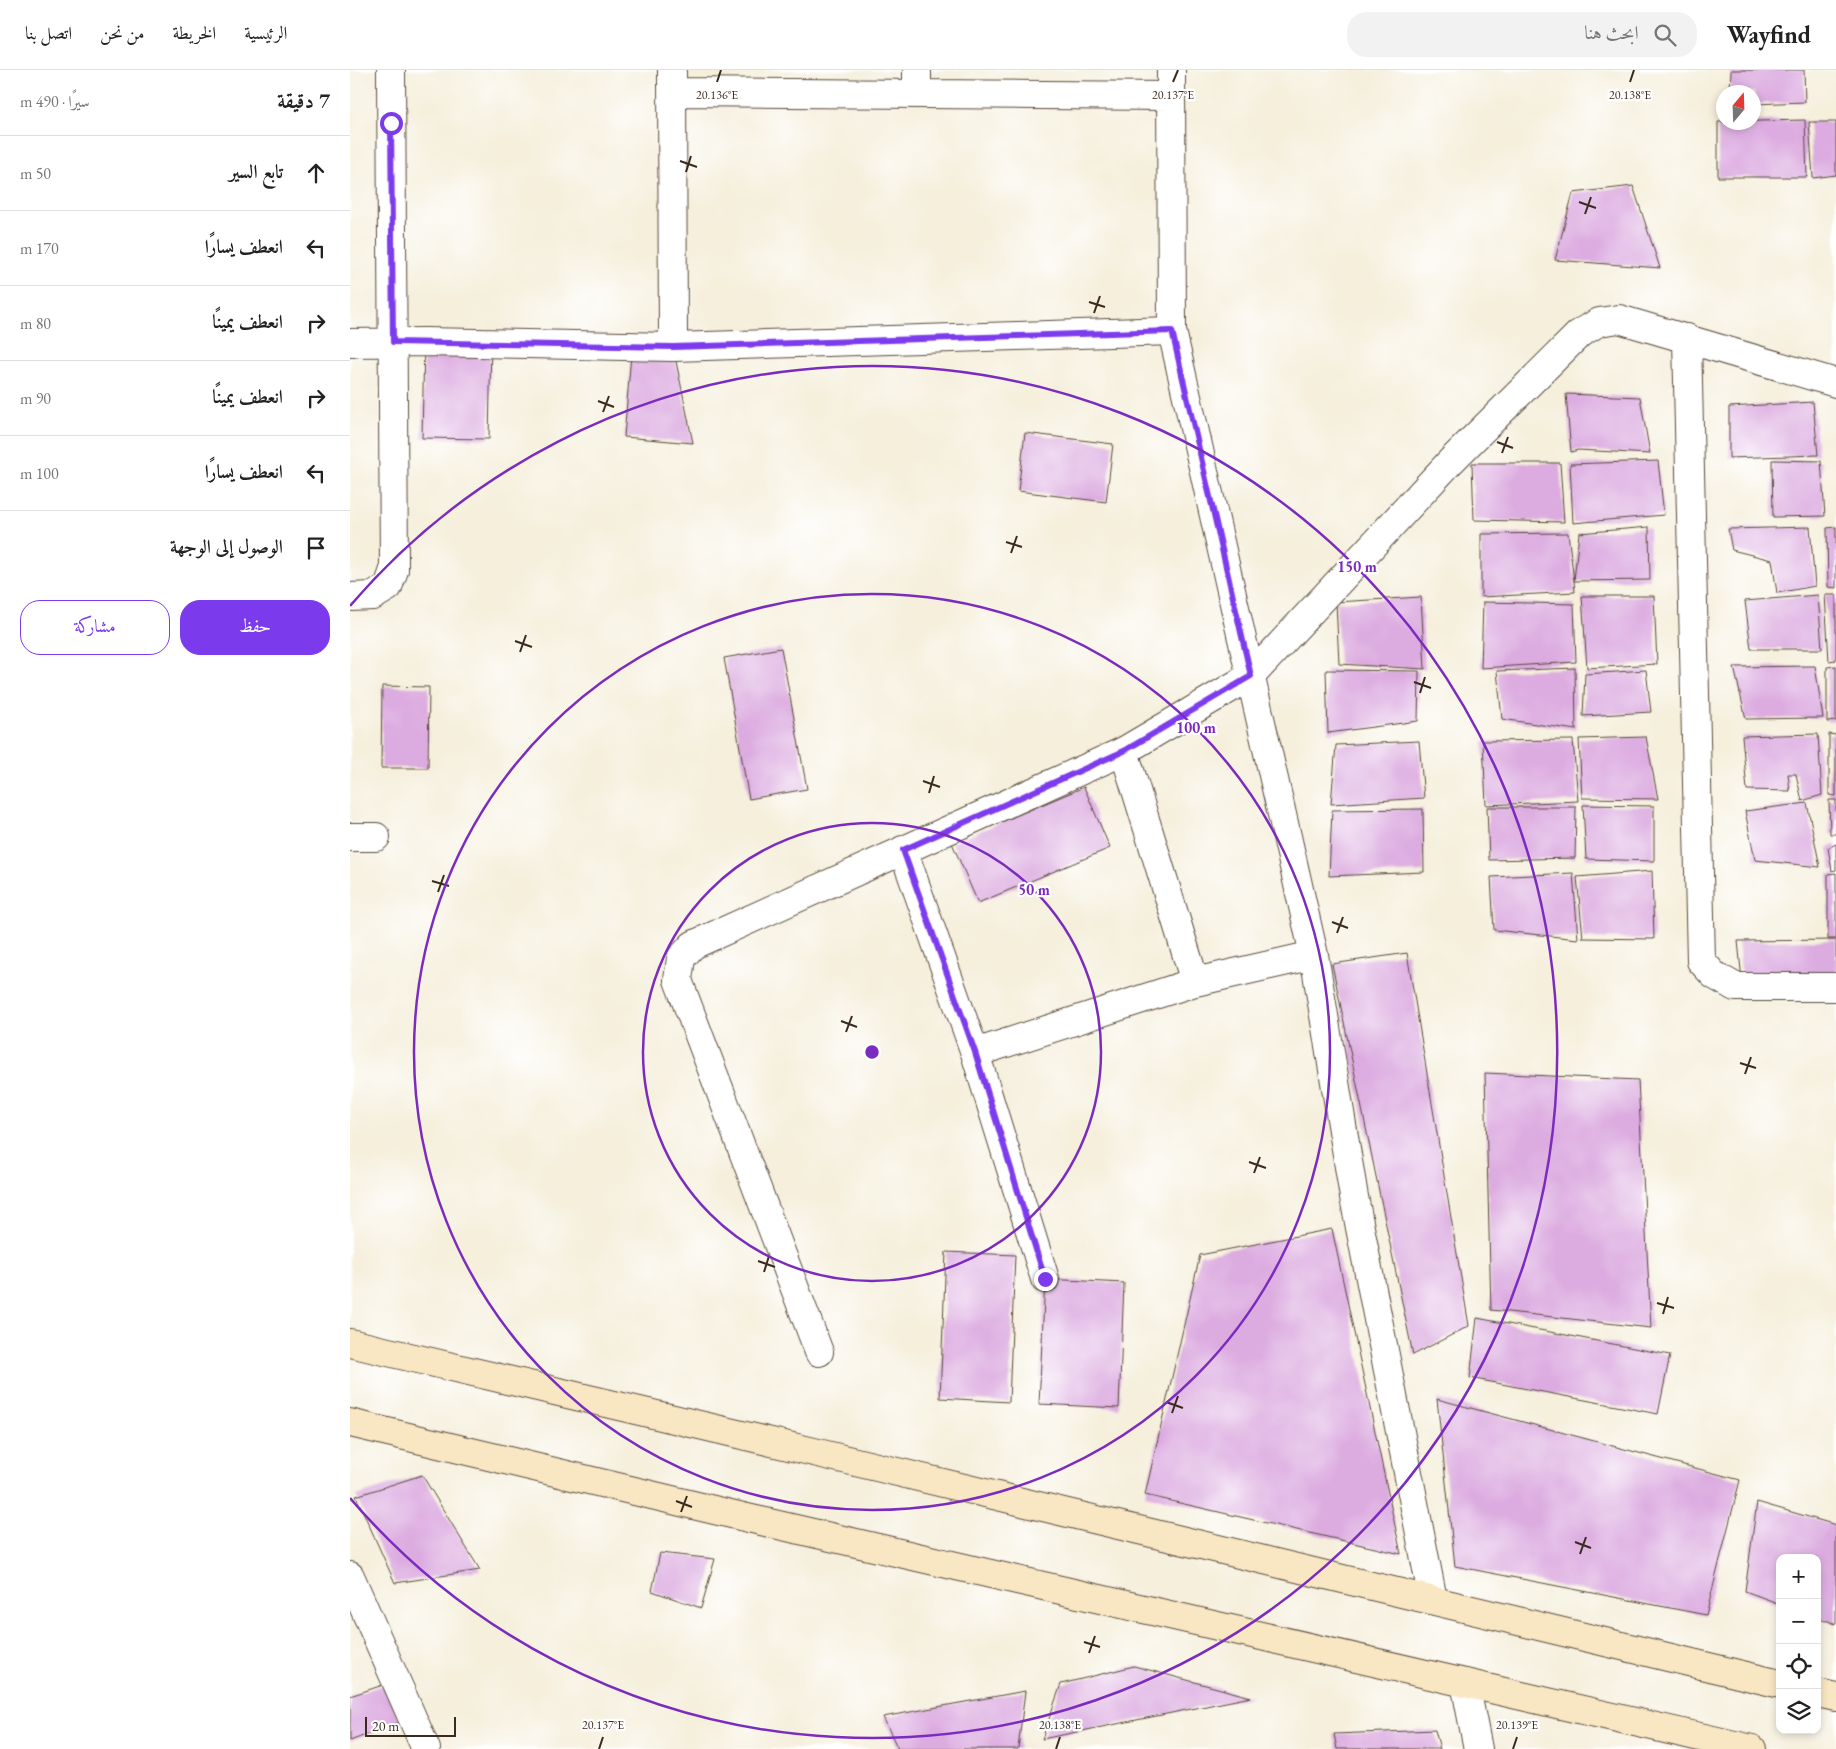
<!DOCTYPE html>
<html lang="ar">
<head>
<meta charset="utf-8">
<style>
  body { margin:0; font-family:"EB Garamond",Amiri,serif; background:#f2f2f2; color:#222; direction:rtl }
  .controls { position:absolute; right:15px; bottom:15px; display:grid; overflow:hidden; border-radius:10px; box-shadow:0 2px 8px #0003 }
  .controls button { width:45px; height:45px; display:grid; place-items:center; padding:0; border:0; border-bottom:1px solid #e0e0e0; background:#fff; color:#222; font:25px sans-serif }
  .compass { position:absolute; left:1366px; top:15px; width:45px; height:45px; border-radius:50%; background:#fff; box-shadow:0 2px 8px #0003; rotate:19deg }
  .scale { position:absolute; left:15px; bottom:12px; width:91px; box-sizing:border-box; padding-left:5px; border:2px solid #3b2a1e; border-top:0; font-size:14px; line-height:18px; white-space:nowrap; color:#3b2a1e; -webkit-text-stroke:4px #fff; paint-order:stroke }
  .stop { position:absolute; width:15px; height:15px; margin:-11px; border:4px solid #7c3aed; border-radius:50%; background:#fff }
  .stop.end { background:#7c3aed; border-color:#fff; box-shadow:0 1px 5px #0008 }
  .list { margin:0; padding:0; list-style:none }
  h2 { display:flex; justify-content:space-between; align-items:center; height:65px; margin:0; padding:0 20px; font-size:21px }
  h2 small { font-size:16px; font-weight:400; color:#767676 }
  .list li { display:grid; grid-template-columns:32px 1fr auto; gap:15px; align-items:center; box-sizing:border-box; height:75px; padding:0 20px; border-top:1px solid #e0e0e0 }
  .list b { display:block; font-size:19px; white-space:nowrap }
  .list em { font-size:16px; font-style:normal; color:#767676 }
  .actions { display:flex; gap:10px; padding:15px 20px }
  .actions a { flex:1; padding:11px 0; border:1px solid #7c3aed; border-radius:20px; text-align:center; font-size:18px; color:#7c3aed }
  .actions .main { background:#7c3aed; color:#fff }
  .icon { flex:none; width:28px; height:28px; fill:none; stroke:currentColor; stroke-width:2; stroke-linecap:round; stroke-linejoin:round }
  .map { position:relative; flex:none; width:1486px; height:1679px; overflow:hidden; direction:ltr }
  header { display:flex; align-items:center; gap:30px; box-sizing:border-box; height:70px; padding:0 25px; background:#fff; border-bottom:1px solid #e0e0e0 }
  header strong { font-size:24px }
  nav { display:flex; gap:28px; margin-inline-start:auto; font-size:18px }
  .search { width:350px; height:45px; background:#f2f2f2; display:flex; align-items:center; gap:12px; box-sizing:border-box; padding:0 18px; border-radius:20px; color:#767676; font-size:19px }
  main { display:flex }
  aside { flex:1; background:#fff }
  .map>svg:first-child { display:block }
  .building { fill:#dcabe0 }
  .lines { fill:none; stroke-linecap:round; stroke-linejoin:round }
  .minor-casing { stroke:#57483a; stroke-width:30 }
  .secondary-casing { stroke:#57483a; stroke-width:30 }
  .minor { stroke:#fff; stroke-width:28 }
  .secondary { stroke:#f9e7c3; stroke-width:28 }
  .route { stroke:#7c3aed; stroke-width:6 }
  .ticks { fill:none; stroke:#3b2a1e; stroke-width:2 }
  .ring { fill:none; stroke:#7b2cbf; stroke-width:2.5 }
  .ticks-label { font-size:12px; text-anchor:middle; fill:#3b2a1e; stroke:#fff; stroke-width:4.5; stroke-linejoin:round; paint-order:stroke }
  .centre { fill:#7b2cbf; stroke:#fff; stroke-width:2.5 }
  .ring-label { font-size:15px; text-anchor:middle; font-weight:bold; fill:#7b2cbf; stroke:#fff; stroke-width:4.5; stroke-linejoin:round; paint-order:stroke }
</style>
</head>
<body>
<header>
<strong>Wayfind</strong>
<div class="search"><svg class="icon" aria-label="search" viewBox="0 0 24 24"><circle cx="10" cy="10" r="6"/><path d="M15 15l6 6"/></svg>ابحث هنا</div>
<nav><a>الرئيسية</a><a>الخريطة</a><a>من نحن</a><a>اتصل بنا</a></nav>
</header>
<main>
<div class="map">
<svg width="1486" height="1679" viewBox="0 0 1486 1679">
  <rect width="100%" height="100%" fill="#fff"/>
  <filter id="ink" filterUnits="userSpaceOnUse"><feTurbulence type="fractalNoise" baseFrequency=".02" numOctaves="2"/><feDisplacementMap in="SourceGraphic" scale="10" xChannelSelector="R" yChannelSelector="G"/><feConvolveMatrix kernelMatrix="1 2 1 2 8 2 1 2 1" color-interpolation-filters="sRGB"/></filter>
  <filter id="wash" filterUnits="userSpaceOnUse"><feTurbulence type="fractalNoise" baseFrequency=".0096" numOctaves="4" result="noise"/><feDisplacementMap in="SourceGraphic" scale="20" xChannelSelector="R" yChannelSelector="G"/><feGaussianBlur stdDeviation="1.12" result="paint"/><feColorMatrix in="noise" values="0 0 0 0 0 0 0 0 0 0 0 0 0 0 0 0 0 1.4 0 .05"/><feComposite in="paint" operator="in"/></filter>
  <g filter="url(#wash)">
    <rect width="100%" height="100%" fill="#f5efdc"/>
    <g id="blocks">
      <path class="building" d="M1381 0H1454L1455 32 1404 34V22H1380Z
        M1455 50 1457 107H1368V52Z
        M1459 52H1486V105L1463 108Z
        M1283 116 1310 198 1205 190 1223 123Z
        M74 272 141 273 139 369 72 368Z
        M323 277 343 373 274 367 281 285Z
        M1216 324 1290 327 1300 384 1228 380 1221 382Z
        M1463 332 1468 385 1379 388V337Z
        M675 363 763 374 756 432 668 421Z
        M1422 390 1471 391 1475 446 1423 447Z
        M1308 391 1314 445 1223 453 1220 394Z
        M1122 393H1210L1214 452 1124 450Z
        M1299 457 1300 510 1224 511 1225 522 1131 527V464L1218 463 1224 511 1229 463Z
        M1460 457 1465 516 1427 523 1422 490 1382 480 1378 459Z
        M1486 457V518L1478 517 1477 458Z
        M1468 525 1472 579H1401L1395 531Z
        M1475 525H1486V590L1479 591Z
        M1232 526H1304L1307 594 1237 598Z
        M1071 527 1075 599 989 594 986 532Z
        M1133 532 1224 534 1226 592 1131 598Z
        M431 578 457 719 399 729 374 588Z
        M1465 596 1473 648 1396 649 1384 597Z
        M1486 596V651L1477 652V597Z
        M1225 598 1226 660 1152 649 1147 601Z
        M976 600 1069 601 1068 651 978 663Z
        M1296 600 1301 642 1233 646 1235 604Z
        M32 616 79 617 78 698H31Z
        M1468 664 1472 725 1452 731 1446 704H1438L1440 721 1397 720 1392 666Z
        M1479 664 1486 665V726L1479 725Z
        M1296 667 1308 729 1232 728 1229 669Z
        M1223 670 1228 731 1136 735 1133 671Z
        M1069 671 1074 728 981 734 986 675Z
        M734 717 760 778 628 833 602 773Z
        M1479 730H1486V764H1480Z
        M1457 733 1470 797 1405 790 1395 741Z
        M1233 735 1304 736V791L1236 789Z
        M1137 737H1226L1225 788 1139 790Z
        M1073 739 1074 802 979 806 982 740Z
        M1486 774V800L1482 801 1478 778Z
        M1302 801 1304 869 1233 868 1227 807Z
        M1223 803 1228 869 1144 860 1141 807Z
        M1486 803V869H1478V804Z
        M1486 870V909L1392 910 1388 871Z
        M1057 883 1119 1256 1063 1285 982 894Z
        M1135 1003 1288 1010 1301 1258 1141 1240Z
        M982 1159 1051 1484 795 1425 850 1185Z
        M596 1182 665 1185 659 1332 590 1328Z
        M695 1209 774 1213 769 1338 689 1334Z
        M1127 1248 1320 1285 1308 1344 1120 1308Z
        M1087 1329 1390 1410 1356 1545 1105 1496Z
        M72 1405 130 1500 45 1513 6 1426Z
        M1407 1432 1486 1455V1554L1467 1547V1488H1430V1534L1395 1521Z
        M310 1483 365 1489 351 1538 302 1521Z
        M784 1596 901 1627 692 1669 711 1614Z
        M39 1613 50 1652 0 1671V1626Z
        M675 1621 668 1679H548L533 1647Z
        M1085 1660 1090 1679H987L984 1664Z"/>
    </g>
  </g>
  <g filter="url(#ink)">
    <use href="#blocks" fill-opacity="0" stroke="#57483a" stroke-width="1"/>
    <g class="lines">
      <g class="minor-casing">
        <path id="minor" d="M322 0 323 277
          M567 0V23
          M821 0 822 261 964 885 1004 1127 1083 1530
          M324 22 821 26
          M1337 268 1351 891 1364 905 1385 917H1486
          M0 273 74 272 323 277 822 261
          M0 527 23 526 38 517 44 500 41 0
          M774 681 845 912
          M0 767H26
          M553 780 625 983 695 1209
          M625 983 845 912 964 885
          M469 1282 328 910 331 888 343 875 774 681 901 606 1101 391 1229 264 1249 252 1269 249 1486 313
          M0 1506 76 1679
          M1115 1613 1128 1679"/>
      </g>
      <g class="secondary-casing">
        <path id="secondary" d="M0 1273 464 1382 1430 1614
          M0 1353 402 1449 1402 1679
          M1467 1623 1486 1627"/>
      </g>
      <use href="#minor" class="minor"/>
      <use href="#secondary" class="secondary"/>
    </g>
  </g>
  <g class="lines" filter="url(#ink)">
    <path class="route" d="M41 53 43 272 323 277 822 261 901 606 774 681 553 780 625 982 695 1209"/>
  </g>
  <path class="ticks" d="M367 12 371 0M823 12 828 0M1280 12 1284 0M330 91 347 97M336 102 341 86M1229 132 1246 138M1235 144 1241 127M739 232 755 237M744 243 750 226M248 331 264 337M253 342 259 326M1147 372 1163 378M1152 383 1158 367M656 472 672 477M661 483 667 466M165 571 182 577M170 582 176 565M1064 612 1081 618M1070 623 1075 607M573 711 590 717M579 723 584 706M82 811 99 816M88 822 94 805M982 852 998 858M987 863 993 847M491 951 507 957M496 962 502 946M1390 993 1406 998M1395 1004 1401 987M899 1092 916 1098M904 1103 910 1087M408 1191 425 1197M414 1202 419 1186M1307 1233 1324 1238M1313 1244 1318 1227M816 1332 833 1338M822 1343 828 1326M326 1431 342 1437M331 1442 337 1426M1225 1472 1241 1478M1230 1484 1236 1467M734 1572 750 1577M739 1583 745 1566M249 1679 253 1667M706 1679 710 1667M1163 1679 1167 1667"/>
  <g class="ring">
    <circle cx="522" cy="982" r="229"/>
    <circle cx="522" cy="982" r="458"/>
    <path d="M0 536A686 686 0 1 1 0 1428"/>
  </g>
  <g class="ticks-label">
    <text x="367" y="29">20.136°E</text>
    <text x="823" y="29">20.137°E</text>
    <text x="1280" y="29">20.138°E</text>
    <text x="253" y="1659">20.137°E</text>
    <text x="710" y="1659">20.138°E</text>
    <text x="1167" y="1659">20.139°E</text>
  </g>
  <circle cx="522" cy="982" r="8" class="centre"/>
  <g class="ring-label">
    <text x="1007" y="502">150 m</text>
    <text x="846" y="663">100 m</text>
    <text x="684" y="825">50 m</text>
  </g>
</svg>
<div class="controls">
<button>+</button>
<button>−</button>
<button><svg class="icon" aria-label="locate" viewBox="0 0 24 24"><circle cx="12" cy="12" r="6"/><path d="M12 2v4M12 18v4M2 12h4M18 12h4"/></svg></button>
<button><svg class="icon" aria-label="layers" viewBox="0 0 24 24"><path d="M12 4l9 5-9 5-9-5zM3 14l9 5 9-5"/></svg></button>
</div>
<svg class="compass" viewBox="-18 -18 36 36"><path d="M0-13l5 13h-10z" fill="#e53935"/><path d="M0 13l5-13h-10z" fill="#767676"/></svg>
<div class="scale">20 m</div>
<div class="stop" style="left:41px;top:53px"></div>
<div class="stop end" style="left:695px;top:1209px"></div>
</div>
<aside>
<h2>7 دقيقة<small>سيرًا · 490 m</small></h2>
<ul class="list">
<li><svg class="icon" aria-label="ahead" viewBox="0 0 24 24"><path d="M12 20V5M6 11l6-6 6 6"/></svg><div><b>تابع السير</b></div><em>50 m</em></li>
<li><svg class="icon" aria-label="left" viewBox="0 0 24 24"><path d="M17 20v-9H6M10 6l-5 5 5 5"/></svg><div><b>انعطف يسارًا</b></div><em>170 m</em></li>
<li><svg class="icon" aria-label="right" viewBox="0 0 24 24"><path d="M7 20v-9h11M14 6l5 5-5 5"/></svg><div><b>انعطف يمينًا</b></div><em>80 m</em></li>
<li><svg class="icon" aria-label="right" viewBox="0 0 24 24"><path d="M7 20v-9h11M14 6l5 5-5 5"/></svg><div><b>انعطف يمينًا</b></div><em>90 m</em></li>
<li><svg class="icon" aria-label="left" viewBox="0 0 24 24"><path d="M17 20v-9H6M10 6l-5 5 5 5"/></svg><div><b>انعطف يسارًا</b></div><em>100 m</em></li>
<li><svg class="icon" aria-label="arrive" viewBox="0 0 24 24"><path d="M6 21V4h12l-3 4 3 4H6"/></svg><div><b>الوصول إلى الوجهة</b></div></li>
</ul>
<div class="actions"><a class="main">حفظ</a><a>مشاركة</a></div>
</aside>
</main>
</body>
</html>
